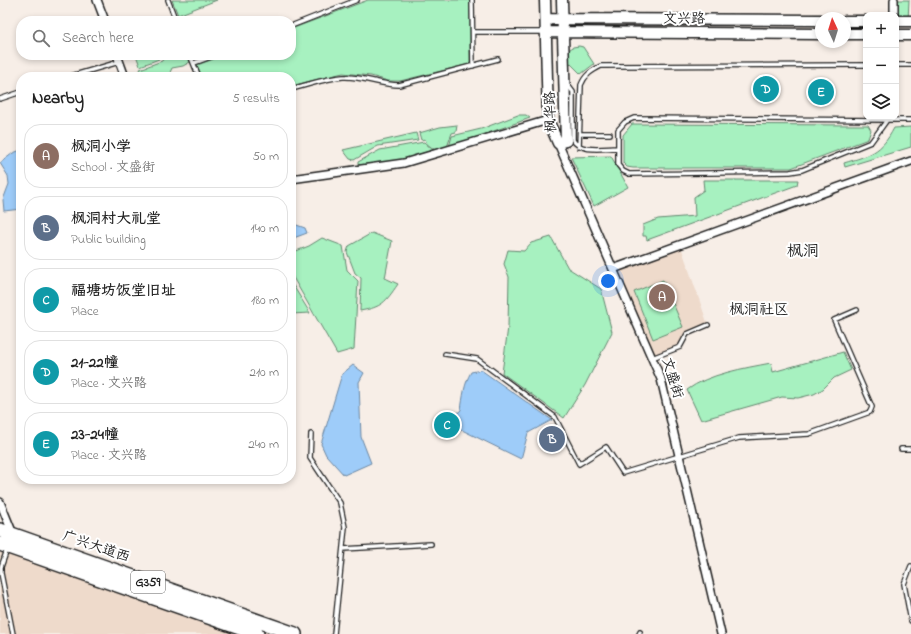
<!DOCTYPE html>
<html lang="en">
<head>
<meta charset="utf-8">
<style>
  body { margin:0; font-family:"Indie Flower","LXGW WenKai TC",sans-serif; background:#f2f2f2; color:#222 }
  .controls { position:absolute; right:12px; top:12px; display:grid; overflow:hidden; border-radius:8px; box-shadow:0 2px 6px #0003 }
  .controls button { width:36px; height:36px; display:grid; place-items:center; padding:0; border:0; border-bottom:1px solid #e0e0e0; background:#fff; color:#222; font:20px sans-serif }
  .compass { position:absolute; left:815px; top:12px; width:36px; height:36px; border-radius:50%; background:#fff; box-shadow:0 2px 6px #0003; rotate:356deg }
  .you { position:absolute; left:608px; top:281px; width:14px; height:14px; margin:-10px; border:3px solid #fff; border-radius:50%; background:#1a73e8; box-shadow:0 0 0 6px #1a73e833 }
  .badge { display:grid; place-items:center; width:26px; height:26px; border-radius:50%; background:#d93025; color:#fff; font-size:13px; font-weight:700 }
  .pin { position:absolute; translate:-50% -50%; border:2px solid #fff; box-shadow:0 1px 4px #0006 }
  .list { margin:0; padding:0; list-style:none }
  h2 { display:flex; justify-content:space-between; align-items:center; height:52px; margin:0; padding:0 16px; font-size:17px }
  h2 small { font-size:13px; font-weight:400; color:#767676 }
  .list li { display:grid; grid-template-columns:26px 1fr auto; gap:12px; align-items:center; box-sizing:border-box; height:64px; margin:0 8px 8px; padding:0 8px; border:1px solid #e0e0e0; border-radius:16px }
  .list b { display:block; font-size:15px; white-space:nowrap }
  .list p { margin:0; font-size:13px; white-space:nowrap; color:#767676 }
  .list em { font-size:13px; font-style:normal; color:#767676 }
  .icon { flex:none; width:22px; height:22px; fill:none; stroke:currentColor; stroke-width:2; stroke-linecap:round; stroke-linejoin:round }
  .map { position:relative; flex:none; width:911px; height:634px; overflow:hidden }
  .search { position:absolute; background:#fff; box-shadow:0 2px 6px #0003; left:16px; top:16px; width:280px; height:44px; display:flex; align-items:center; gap:10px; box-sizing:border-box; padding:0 14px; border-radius:16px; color:#767676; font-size:15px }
  .panel { position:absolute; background:#fff; box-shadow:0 2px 6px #0003; left:16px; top:72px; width:280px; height:412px; border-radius:16px }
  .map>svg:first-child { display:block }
  .built { fill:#eedacb }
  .green { fill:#a7f1c0; stroke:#62866e }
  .water { fill:#9eccf9; stroke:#6a86a1 }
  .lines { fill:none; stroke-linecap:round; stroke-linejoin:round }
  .lane-casing { stroke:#1c1c1c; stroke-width:6 }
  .street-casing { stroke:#1c1c1c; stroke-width:10 }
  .secondary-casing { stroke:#1c1c1c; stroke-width:13 }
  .highway-casing { stroke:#1c1c1c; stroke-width:16 }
  .lane { stroke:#fff; stroke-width:3.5 }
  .street { stroke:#fff; stroke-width:7 }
  .secondary { stroke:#fff; stroke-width:10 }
  .highway { stroke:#fff; stroke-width:13 }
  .labels { text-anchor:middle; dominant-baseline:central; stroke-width:4; stroke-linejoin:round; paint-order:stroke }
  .shield { fill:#fff; stroke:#606060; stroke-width:1 }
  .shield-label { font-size:13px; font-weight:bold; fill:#1c1c1c }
  .street-label { font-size:14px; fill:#1c1c1c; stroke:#fff }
  .neighbourhood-label { font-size:15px; fill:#1c1c1c; stroke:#fff }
  .quarter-label { font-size:16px; fill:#1c1c1c; stroke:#fff }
</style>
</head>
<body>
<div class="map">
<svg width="911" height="634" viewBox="0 0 911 634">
  <rect width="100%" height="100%" fill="#f7eee7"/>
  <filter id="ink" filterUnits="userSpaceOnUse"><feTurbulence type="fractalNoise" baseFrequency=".025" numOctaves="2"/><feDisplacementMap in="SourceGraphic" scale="8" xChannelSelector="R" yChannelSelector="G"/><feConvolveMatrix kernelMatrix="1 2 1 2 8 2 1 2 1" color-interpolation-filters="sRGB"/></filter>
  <g filter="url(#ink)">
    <path class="built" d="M680 244 708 325 687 334 680 347 652 358 613 269Z
      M0 530 295 634H0Z"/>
    <path class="green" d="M172 0H217L178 15Z
      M368 0H470V64L400 81H388L371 76 343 73 291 86V77H202L197 65 224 55H291V29Z
      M890 0H909L908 21H896V15H890Z
      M579 46 583 47 594 64 581 74 566 59V52L573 47Z
      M136 55H158L159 59 140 66Z
      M165 55H188L190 62 183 66 172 68 168 77H143L140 69 162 61Z
      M518 115H526L530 118 449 147 452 136 481 129Z
      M632 124 868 125 871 130 868 139 791 168H633L627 167 623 163V135Z
      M457 125 456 132 452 133 447 147 435 150 427 144 425 139 421 140 419 133 440 127Z
      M911 127V147L845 167 844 163C870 155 881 153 894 128Z
      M416 133 418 140 378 146 354 160 350 159 343 150Z
      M424 142 433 150 397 161 358 165V162L380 150Z
      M611 156 628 187 594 206 571 157Z
      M703 180H798L797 185 647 240 646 236H643V225L658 219 695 216 694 197 704 190Z
      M372 233 392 241 385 278 398 284C385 303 382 307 360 311L361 278 355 273 347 252 349 246Z
      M551 237 568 268 601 289 612 332 585 385 564 418 502 373 508 327 509 277 504 264 508 250 524 251 531 243Z
      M322 238 343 246 347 270 358 281 354 349 337 354 291 274V253L309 246Z
      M663 280 683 327 653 339 634 292Z
      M291 282 310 313 291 314Z
      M843 352 851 370 834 378 823 389 814 394 798 398 782 397 701 420 687 390C708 374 745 368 771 363L773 372Z"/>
    <path class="water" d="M21 150V209L4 211 3 200 9 184 8 176 0 163 13 153Z
      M291 223 305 228 307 233 291 239Z
      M353 365 364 373 359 382 361 437 371 463 344 475 326 455 321 444 342 374Z
      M481 370 552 420 528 433 521 459 462 430 453 432V417L461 410C463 397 464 384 471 372Z"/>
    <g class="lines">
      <g class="lane-casing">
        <path id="lane" d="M168 0 176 21
          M472 0 473 66
          M291 26 357 0
          M473 32H545
          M190 55 199 77
          M194 63 216 55
          M896 65H911
          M68 77 119 62
          M567 84 573 92V140C580 153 605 148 618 148
          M291 89C308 85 326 78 343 77 363 76 380 85 399 85L498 59
          M0 99 21 92
          M886 117 887 120 871 142 802 170 790 172 629 174 623 171 618 165V130L625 122 634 118 887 120H911
          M580 134H610
          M579 147 581 85C585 75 591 71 601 66L866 65
          M445 354 477 359 555 417 579 464 606 447 623 473 739 438 809 434 870 412 872 407 834 320 857 310
          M652 358 680 347 687 334 708 325
          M311 434 310 458 340 503 345 527 334 634
          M901 449H911
          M343 549 431 544
          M7 550 1 567V573L13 634
          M911 566 904 584 911 621
          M639 634 640 632"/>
      </g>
      <g class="street-casing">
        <path id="street" d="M97 0 105 21
          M894 15V0
          M117 55 125 77
          M558 143 661 379 721 634
          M291 179 404 163 548 120
          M613 269 911 161
          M0 502 13 534"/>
      </g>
      <g class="secondary-casing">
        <path id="secondary" d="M545 0 548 120 558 143 566 141 562 0
          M546 19 821 20
          M845 21H866
          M896 21H911
          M546 32 821 34
          M845 34H866
          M896 35H911"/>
      </g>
      <g class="highway-casing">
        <path id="highway" d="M0 530 295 634
          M0 544 257 634"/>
      </g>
      <use href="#lane" class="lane"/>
      <use href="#street" class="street"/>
      <use href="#secondary" class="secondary"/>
      <use href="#highway" class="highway"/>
    </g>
  </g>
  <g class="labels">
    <rect class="shield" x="131" y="571" width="34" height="22" rx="3"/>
    <g class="shield-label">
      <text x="148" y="582">G359</text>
    </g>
    <g class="street-label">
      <text transform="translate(684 19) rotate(1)">文兴路</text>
      <text transform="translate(551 112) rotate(-92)">枫华路</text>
      <text transform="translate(672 378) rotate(73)">文盛街</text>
      <text transform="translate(96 547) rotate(19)">广兴大道西</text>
    </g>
    <g class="neighbourhood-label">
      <text x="759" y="310">枫洞社区</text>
    </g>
    <g class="quarter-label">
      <text x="803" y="252">枫洞</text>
    </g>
  </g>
</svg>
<div class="controls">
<button>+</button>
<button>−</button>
<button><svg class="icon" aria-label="layers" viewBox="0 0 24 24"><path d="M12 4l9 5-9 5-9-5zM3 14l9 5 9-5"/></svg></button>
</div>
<svg class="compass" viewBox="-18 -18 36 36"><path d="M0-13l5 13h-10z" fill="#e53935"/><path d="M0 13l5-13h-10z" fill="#767676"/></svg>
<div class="you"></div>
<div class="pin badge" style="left:662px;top:297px;background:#8d6e63">A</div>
<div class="pin badge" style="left:552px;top:439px;background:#5c6f8a">B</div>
<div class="pin badge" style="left:447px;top:425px;background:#0f9aa8">C</div>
<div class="pin badge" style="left:766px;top:89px;background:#0f9aa8">D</div>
<div class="pin badge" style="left:821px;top:92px;background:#0f9aa8">E</div>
<div class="search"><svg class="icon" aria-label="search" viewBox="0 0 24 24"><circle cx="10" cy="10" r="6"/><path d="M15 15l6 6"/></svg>Search here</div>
<section class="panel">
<h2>Nearby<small>5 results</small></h2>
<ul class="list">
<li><span class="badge" style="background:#8d6e63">A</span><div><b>枫洞小学</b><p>School · 文盛街</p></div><em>50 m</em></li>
<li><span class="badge" style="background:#5c6f8a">B</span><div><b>枫洞村大礼堂</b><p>Public building</p></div><em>140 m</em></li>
<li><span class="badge" style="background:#0f9aa8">C</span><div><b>福塘坊饭堂旧址</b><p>Place</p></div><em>180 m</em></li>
<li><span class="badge" style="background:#0f9aa8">D</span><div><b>21-22幢</b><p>Place · 文兴路</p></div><em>210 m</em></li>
<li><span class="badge" style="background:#0f9aa8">E</span><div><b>23-24幢</b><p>Place · 文兴路</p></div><em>240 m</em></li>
</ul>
</section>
</div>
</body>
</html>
